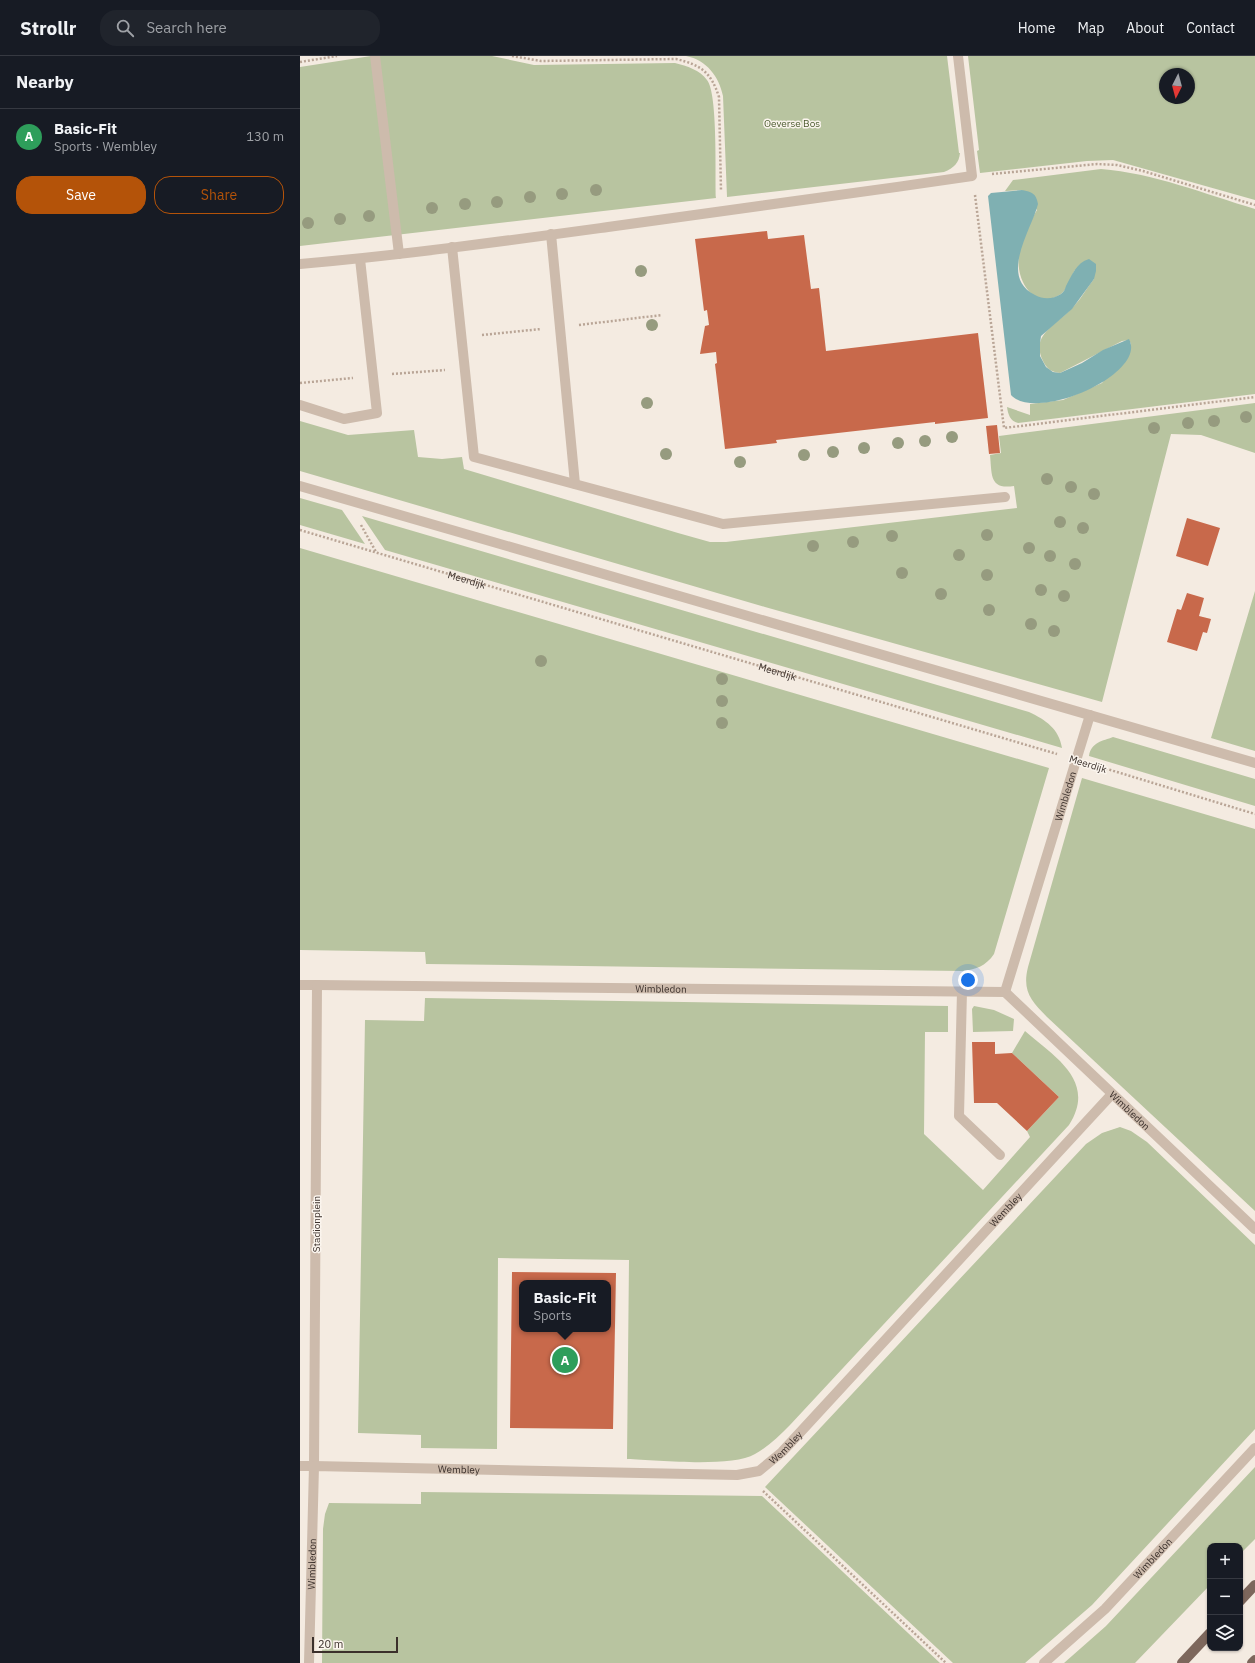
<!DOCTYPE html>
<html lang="en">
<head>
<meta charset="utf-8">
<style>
  body { margin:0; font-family:"IBM Plex Sans",sans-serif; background:#20242c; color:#f1f3f6 }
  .controls { position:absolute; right:12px; bottom:12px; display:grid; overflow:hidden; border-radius:8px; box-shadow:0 1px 3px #0004 }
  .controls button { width:36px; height:36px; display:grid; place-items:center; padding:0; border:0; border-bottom:1px solid #363941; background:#171b24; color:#f1f3f6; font:20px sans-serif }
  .compass { position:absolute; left:859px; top:12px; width:36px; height:36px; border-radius:50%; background:#171b24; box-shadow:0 1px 3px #0004; rotate:186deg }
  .scale { position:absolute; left:12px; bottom:10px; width:86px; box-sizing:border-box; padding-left:4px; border:2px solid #3b302b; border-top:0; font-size:11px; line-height:14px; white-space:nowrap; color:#3b302b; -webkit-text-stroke:3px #fbf5ee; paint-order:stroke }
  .you { position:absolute; left:668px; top:924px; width:14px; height:14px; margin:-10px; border:3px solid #fff; border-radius:50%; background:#1a73e8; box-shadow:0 0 0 6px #1a73e833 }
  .badge { display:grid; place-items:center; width:26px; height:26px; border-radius:50%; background:#b45309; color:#fff; font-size:13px; font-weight:700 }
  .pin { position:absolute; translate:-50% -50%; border:2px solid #fff; box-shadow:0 1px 4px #0006 }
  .popup { position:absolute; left:219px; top:1224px; width:92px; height:52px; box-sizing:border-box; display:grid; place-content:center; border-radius:8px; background:#171b24; filter:drop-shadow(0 1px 3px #0005); font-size:13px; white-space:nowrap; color:#9ea1a6 }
  .popup b { font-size:15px; color:#f1f3f6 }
  .popup::after { content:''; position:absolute; left:50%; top:100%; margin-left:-8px; border:8px solid transparent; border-top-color:#171b24 }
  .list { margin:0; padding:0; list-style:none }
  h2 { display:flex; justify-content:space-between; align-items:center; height:52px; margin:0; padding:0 16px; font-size:17px }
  h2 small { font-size:13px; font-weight:400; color:#9ea1a6 }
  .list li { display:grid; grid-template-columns:26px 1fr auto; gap:12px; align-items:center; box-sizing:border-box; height:56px; padding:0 16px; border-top:1px solid #363941 }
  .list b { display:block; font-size:15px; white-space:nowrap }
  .list p { margin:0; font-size:13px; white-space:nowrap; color:#9ea1a6 }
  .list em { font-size:13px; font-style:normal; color:#9ea1a6 }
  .actions { display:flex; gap:8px; padding:12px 16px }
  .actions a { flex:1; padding:9px 0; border:1px solid #b45309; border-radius:16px; text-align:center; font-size:14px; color:#b45309 }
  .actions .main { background:#b45309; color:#fff }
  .icon { flex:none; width:22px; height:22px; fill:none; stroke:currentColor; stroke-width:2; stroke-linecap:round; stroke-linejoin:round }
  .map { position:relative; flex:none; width:955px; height:1607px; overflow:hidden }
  header { display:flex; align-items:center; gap:24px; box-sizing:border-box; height:56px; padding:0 20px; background:#171b24; border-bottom:1px solid #363941 }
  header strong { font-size:19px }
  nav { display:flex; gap:22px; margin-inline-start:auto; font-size:14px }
  .search { width:280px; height:36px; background:#20242c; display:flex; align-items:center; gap:10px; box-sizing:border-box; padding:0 14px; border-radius:16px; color:#9ea1a6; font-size:15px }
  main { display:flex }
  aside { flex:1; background:#171b24 }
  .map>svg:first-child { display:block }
  .green { fill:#b8c4a0; fill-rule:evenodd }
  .water { fill:#7fb0b2 }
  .building { fill:#c8694b; fill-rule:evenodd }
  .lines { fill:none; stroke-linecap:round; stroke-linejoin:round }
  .path { stroke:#b9a596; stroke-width:2.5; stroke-dasharray:2 2; stroke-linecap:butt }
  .minor { stroke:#cdbbac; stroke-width:10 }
  .major { stroke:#7d675c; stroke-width:10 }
  .tree { fill:#969b7f }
  .labels { text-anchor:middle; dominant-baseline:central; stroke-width:3; stroke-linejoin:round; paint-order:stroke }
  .park-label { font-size:10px; fill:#4a5a2e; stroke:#fbf5ee }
  .street-label { font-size:10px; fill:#3b302b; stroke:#fbf5ee }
</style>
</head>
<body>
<header>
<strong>Strollr</strong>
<div class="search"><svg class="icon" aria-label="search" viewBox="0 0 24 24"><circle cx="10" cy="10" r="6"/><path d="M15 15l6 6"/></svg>Search here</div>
<nav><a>Home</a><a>Map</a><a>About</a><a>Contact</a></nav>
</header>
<main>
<aside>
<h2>Nearby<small></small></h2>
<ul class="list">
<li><span class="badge" style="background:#2e9e5b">A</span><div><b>Basic-Fit</b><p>Sports · Wembley</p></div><em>130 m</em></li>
</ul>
<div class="actions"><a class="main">Save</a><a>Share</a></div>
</aside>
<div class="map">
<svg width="955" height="1607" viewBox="0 0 955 1607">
  <rect width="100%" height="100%" fill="#f4ebe1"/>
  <path class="green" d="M71 0H192L234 9 375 7C387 10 400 14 407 24 418 37 415 121 416 142L0 190V11Z
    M386 0H647L659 97H660C659 107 654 112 644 116L427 141 423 40C419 21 407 4 386 0Z
    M668 0H955V144L813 104 787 105 680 117 677 95 679 94ZM865 18H889V42H865Z
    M801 113C853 117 905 138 955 153V338L718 367C710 365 708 358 707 351L730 359V348L763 344 802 327 831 288 829 284 822 285 760 317C751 316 747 313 743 305 730 279 756 269 771 253 780 245 786 233 794 223L775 214C771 220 767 234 761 238 734 256 715 224 719 199 721 184 729 167 737 154L722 134 705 135 713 124Z
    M955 347V397L901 379 871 378 802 646 465 551 0 415V365L48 379 114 374 118 401 142 403 162 401 164 413 378 477 410 486H426L717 452 714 430C689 434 692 418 690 399L701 397 699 380Z
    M0 442 42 454 65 488 0 469Z
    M62 460 729 656C746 664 759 673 762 692L85 494Z
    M0 492 749 712 694 898C686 910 675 914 662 915L126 908 125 896 0 894Z
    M955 535V695L911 682Z
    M813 681 955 723V750L789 700C791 686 803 685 813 681Z
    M782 722 955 773V1155L747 961C731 945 722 935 728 911Z
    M125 942 648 950V976H625L624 1078 683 1134 730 1081 727 1075 759 1041 712 997 725 975C755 1001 797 1025 769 1069L490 1369C479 1380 468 1391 455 1398 431 1412 356 1404 327 1403L329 1204 198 1202 197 1393 121 1392V1379L58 1377 65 964 124 965Z
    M674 950 694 954 714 963 713 975 673 976 672 953Z
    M820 1071 831 1075 847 1086 955 1189V1373L792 1549 725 1607H653L465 1431 786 1088 802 1077Z
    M955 1411V1483L940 1498V1490H910V1529L835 1607H764L806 1570Z
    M121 1436 462 1440 640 1607H22L23 1473 25 1458 29 1447 121 1448Z"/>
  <path class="water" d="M722 134C732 136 736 137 738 148 732 173 698 221 735 239 744 244 753 243 761 238 764 236 765 233 766 230 772 219 776 207 789 203L796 208V215L794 223 772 253 741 280 740 287V300L746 311 753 316 760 317 782 307 803 294 829 283C848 318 736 367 711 339L688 140 691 137Z"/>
  <path class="building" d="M467 175 468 183 504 179 511 233 519 232 526 295 678 277 688 362 635 368V366L476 384 477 387 425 393 415 308 417 307 416 296 400 298 405 270 409 269 407 254 404 255 395 183Z
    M697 369 700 397 689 398 686 370Z
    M887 462 920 472 908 510 876 500Z
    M887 537 904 542 899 560 911 563 907 577 903 576 897 595 867 586 877 553 881 554Z
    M672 986H695V998L712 997 759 1041 727 1075 697 1047H674Z
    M212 1216 316 1217 313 1373 210 1372ZM222 1227H308V1273H222Z"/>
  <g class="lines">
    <g class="path">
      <path d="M212 0 241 5 376 3C401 9 411 16 419 41L421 135"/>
      <path d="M0 6 37 0"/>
      <path d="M692 118 797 108 817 109 843 115 955 149"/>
      <path d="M675 139 704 372 955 341"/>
      <path d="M279 269 362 259"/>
      <path d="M182 279 241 273"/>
      <path d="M92 318 145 314"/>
      <path d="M0 327 53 322"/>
      <path d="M61 469 76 496"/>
      <path id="s1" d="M0 474 757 698"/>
      <path d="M794 709 955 758"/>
      <path d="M463 1435 646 1607"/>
    </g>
    <g class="minor">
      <path d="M75 0 99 198"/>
      <path d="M251 178 275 428"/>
      <path d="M152 191 174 401 423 468 705 441"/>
      <path d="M0 208C103 199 205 185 308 171 430 154 551 138 672 120L658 0"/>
      <path d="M0 349 44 363 77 357 60 203"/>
      <path d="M0 430 955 707"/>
      <path d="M0 929H17L14 1410H0"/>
      <path id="s2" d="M17 929 705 936 790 659"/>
      <path d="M662 935 659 1060 700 1099"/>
      <path id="s3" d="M705 936 955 1173"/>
      <path id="s4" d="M9 1607 14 1410 437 1419 459 1415 482 1396 812 1038"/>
      <path id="s5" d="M744 1607 805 1553 955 1392"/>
    </g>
    <path class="major" d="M940 1545 955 1529
      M882 1607 910 1577
      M952 1607 955 1604"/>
  </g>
  <g class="tree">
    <circle cx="296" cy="134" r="6"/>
    <circle cx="262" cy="138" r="6"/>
    <circle cx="230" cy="141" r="6"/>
    <circle cx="197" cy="146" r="6"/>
    <circle cx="165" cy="148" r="6"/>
    <circle cx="132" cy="152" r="6"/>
    <circle cx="69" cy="160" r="6"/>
    <circle cx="40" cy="163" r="6"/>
    <circle cx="8" cy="167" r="6"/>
    <circle cx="341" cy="215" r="6"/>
    <circle cx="352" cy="269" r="6"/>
    <circle cx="347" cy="347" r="6"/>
    <circle cx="946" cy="361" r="6"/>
    <circle cx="914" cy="365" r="6"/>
    <circle cx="888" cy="367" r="6"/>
    <circle cx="854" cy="372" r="6"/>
    <circle cx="652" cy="381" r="6"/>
    <circle cx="625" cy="385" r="6"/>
    <circle cx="598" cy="387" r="6"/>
    <circle cx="564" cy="392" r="6"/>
    <circle cx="533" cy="396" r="6"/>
    <circle cx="366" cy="398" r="6"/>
    <circle cx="504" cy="399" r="6"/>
    <circle cx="440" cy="406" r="6"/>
    <circle cx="747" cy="423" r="6"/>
    <circle cx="771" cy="431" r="6"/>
    <circle cx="794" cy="438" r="6"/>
    <circle cx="760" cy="466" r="6"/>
    <circle cx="783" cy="472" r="6"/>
    <circle cx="687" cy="479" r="6"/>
    <circle cx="592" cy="480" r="6"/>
    <circle cx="553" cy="486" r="6"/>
    <circle cx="513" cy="490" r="6"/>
    <circle cx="729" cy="492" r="6"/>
    <circle cx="659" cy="499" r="6"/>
    <circle cx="750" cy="500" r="6"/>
    <circle cx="775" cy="508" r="6"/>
    <circle cx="602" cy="517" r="6"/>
    <circle cx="687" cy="519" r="6"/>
    <circle cx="741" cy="534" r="6"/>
    <circle cx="641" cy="538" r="6"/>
    <circle cx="764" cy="540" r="6"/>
    <circle cx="689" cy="554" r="6"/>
    <circle cx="731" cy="568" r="6"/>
    <circle cx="754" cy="575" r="6"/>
    <circle cx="241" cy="605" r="6"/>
    <circle cx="422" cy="623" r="6"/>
    <circle cx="422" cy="645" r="6"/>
    <circle cx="422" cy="667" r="6"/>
  </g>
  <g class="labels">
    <g class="park-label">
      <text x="492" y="67">Oeverse Bos</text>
    </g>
    <g class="street-label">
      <text stroke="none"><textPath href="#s1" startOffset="174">Meerdijk</textPath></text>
      <text stroke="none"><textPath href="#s1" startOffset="498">Meerdijk</textPath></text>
      <text transform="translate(788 708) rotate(17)">Meerdijk</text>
      <text stroke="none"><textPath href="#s2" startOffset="893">Wimbledon</textPath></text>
      <text stroke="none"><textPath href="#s2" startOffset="344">Wimbledon</textPath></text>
      <text stroke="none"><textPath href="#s3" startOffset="172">Wimbledon</textPath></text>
      <text stroke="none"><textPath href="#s4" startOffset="1002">Wembley</textPath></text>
      <text transform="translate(16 1168) rotate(-90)">Stadionplein</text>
      <text stroke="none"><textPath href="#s4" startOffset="678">Wembley</textPath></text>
      <text stroke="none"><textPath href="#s4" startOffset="342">Wembley</textPath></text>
      <text stroke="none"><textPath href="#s5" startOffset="151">Wimbledon</textPath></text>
      <text stroke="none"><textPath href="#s4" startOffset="99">Wimbledon</textPath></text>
    </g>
  </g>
</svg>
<div class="controls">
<button>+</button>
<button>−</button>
<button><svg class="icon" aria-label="layers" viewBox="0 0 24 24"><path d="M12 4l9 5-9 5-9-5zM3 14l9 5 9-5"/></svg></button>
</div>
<svg class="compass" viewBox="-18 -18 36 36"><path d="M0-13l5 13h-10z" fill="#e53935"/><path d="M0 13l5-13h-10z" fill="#9ea1a6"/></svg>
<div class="scale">20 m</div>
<div class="you"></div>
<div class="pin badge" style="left:265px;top:1304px;background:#2e9e5b">A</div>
<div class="popup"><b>Basic-Fit</b>Sports</div>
</div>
</main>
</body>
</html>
